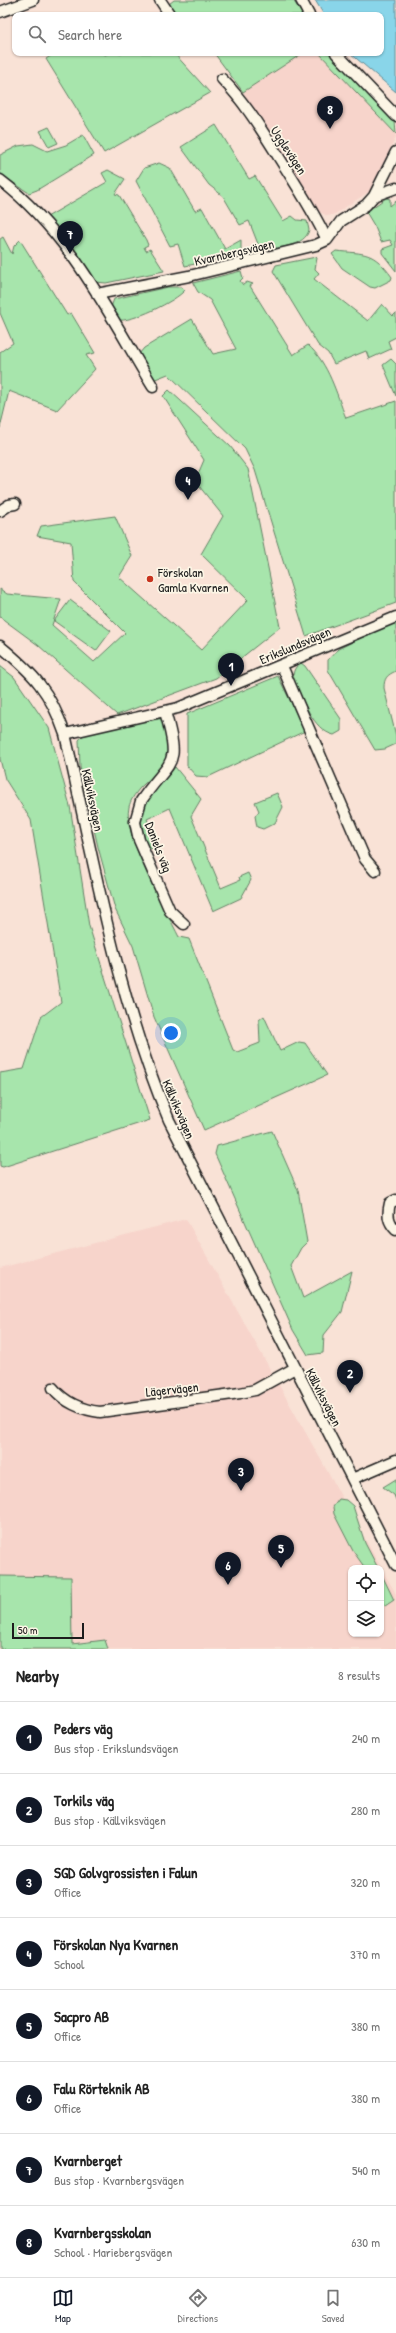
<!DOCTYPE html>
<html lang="en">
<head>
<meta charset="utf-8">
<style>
  body { margin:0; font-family:"Patrick Hand",sans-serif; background:#f6f6f6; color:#222 }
  .controls { position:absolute; right:12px; bottom:12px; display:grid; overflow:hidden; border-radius:8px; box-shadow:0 1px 3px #0004 }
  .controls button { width:36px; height:36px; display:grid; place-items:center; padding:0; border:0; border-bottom:1px solid #e0e0e0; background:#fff; color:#222; font:20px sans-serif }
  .scale { position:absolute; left:12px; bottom:10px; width:72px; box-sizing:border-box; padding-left:4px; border:2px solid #1c1c1c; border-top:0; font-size:11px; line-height:14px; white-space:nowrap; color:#1c1c1c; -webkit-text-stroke:3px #fcf5e5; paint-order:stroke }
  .you { position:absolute; left:171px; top:1033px; width:14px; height:14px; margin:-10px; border:3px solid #fff; border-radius:50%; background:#1a73e8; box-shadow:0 0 0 6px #1a73e833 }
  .badge { display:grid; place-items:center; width:26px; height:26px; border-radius:50%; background:#111827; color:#fff; font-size:13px; font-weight:700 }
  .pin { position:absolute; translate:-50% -33px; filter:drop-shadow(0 1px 2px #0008) }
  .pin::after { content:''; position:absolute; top:21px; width:14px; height:12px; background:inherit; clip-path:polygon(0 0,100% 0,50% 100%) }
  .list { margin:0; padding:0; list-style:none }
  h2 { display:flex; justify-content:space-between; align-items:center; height:52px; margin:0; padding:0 16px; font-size:17px }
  h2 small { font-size:13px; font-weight:400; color:#767676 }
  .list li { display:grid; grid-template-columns:26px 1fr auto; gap:12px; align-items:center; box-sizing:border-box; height:72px; padding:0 16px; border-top:1px solid #e0e0e0 }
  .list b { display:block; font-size:15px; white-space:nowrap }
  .list p { margin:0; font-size:13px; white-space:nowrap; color:#767676 }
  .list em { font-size:13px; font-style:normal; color:#767676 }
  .icon { flex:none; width:22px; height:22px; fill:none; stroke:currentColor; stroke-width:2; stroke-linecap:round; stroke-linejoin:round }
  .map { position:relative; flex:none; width:396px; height:1649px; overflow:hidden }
  .search { position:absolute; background:#fff; box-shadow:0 1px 3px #0004; left:12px; right:12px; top:12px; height:44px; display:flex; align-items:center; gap:10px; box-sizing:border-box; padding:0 14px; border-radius:8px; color:#767676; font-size:15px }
  .sheet { height:628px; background:#fff }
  nav { display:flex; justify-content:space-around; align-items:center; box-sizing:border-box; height:56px; border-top:1px solid #e0e0e0; background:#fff; font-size:11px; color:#767676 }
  nav a { display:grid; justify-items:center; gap:2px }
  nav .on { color:#111827 }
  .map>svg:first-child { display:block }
  .built { fill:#f7d4cb; fill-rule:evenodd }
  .green { fill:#a7e5ac; stroke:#628064 }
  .water { fill:#89d5e9; stroke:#5d8b97 }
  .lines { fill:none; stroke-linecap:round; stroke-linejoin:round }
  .minor-casing { stroke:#1c1c1c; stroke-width:13 }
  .minor { stroke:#fcf5e5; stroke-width:10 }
  .poi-dot { fill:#c8321e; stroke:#fcf5e5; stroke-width:1.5 }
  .labels { text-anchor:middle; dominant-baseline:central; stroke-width:3.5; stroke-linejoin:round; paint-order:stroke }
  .street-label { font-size:13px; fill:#1c1c1c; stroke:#fcf5e5 }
  .poi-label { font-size:13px; fill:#1c1c1c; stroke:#fcf5e5; text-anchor:start }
</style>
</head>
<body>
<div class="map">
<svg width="396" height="1649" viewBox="0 0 396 1649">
  <rect width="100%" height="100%" fill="#f9e2d6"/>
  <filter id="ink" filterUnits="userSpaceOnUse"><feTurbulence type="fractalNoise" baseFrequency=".025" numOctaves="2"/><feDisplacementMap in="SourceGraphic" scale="8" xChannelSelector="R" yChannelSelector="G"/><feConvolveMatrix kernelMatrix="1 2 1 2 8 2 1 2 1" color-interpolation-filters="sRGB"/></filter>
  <g filter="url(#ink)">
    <path class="built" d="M214 53H329L395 121 396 137 370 191 335 214 328 216 319 212 243 92Z
      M186 1219 396 1594V1649H0V1268ZM351 1568H381V1634H351Z"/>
    <path class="green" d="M174 0H293L303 15H178L169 4Z
      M55 53H103L105 55 109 53H174L210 93 104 153 46 59Z
      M214 53H303L243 92Z
      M319 53H329L395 121 396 134Z
      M216 125 249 179 255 176 283 221 292 216 297 220 307 221 309 230C305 246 279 248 265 249L258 244 249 221 240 225 223 196 209 185 181 147Z
      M49 127 58 143 49 147 40 131Z
      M83 135 94 155 37 190 29 193 0 174V155L18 146 33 144 47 151 66 145Z
      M159 163 170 168 195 211 202 208 225 249 241 240V253L236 256 185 266 178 244 170 246 136 181 144 168Z
      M108 170 125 179 115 194 119 195 146 240 148 245 144 247 146 251 150 249 164 271 106 283 96 282 47 217 107 182 102 173Z
      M386 198 390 199V206L396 201V271L382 253V249L393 245 390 240 381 242 375 227 366 212Z
      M3 237 12 254 14 246 20 240 67 315 71 313 95 353 86 355 95 369 57 410 9 391 0 428V352L13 343 0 313V239Z
      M336 251C366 254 373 251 392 277L391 280 375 288 370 287 342 268 332 254Z
      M316 257 317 258 315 269 319 273 314 279 368 321 382 304 393 316 396 313V337L388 341 391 349 369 359 366 351 334 364 328 353 318 345 273 271 276 265Z
      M241 271 243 278 240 281 243 285 247 282 253 284 250 286 293 355 308 345C329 364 336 393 346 418L396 401V603L306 636 255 470 245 449 168 374 153 380 139 354 144 348 192 319 213 354 236 349 210 300 198 292 193 283Z
      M168 287H182L185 290C176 301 131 323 117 320L111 307 114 299Z
      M391 359 396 364V396L383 365Z
      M169 390 230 446 248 469 280 627 216 678 117 715 38 645 0 617V589L7 594 61 599 52 625 94 662 125 633 74 582 71 542 37 536 41 526 115 516 132 556 119 577 201 650 248 600 201 554 223 516 195 481 204 460 163 396Z
      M70 600 111 631 96 651 54 621Z
      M396 621V671C387 675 384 678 384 688L396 736V744L385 749 375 750 328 670V660L338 649Z
      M301 663 305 666 341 719V731L334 735C312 730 303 698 293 679 293 672 294 667 301 663Z
      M0 666 14 677 49 728 70 806 89 926 150 1120 3 1167 0 1166V1073L24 1069 41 1017 61 1002 31 820 5 779 0 759Z
      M278 676 305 731 208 777 196 776 187 766V714Z
      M164 718C168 733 171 752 163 766 158 774 146 781 139 789 135 794 130 801 129 807 122 835 166 910 179 937L189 939 233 1050 237 1052 260 1043 259 1020 264 1016 280 1051 299 1042 305 1043 327 1075 204 1130 154 1017 133 946 115 909 98 847 80 767 79 740 87 731Z
      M175 767 201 799 191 816 221 888 240 880 239 877 248 873 251 880 241 898 213 911 170 808 147 819 157 846 148 850C128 802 151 801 175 767Z
      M277 793 283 807 275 823 263 829 257 827 255 816 259 811 255 802Z
      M272 1131 298 1190 307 1242 301 1248 291 1266 303 1298 352 1271 342 1312 324 1335 323 1353 308 1355 293 1330 215 1154 217 1146Z
      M396 1479V1500L394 1495 383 1487Z
      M339 1499 346 1500 353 1506 365 1543 378 1568H365L353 1551 334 1514 333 1507Z
      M381 1573 394 1600 385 1606 381 1602Z
      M0 1576 71 1577 72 1644 105 1640 108 1649H0Z"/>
    <path class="water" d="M315 0H396V92L350 53H381V15H324Z"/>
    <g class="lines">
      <g class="minor-casing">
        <path id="minor" d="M160 0 170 15
          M301 0 309 15
          M0 12 33 0
          M336 53 396 116
          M222 79C244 101 261 129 278 156 295 183 313 210 327 240
          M0 180C69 232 109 314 153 387
          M374 196 396 152
          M97 294 189 276 316 245 327 240 341 221 366 205 374 196 396 188
          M0 511 9 505 15 504
          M0 646C34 674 50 691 65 734 95 866 116 995 169 1120L396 1565
          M282 666 365 859 375 871
          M165 712C182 769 170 758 141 801L135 822 139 840 170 911 184 924
          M65 734 178 708 396 617
          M396 1200 390 1203C387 1215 388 1222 396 1230
          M53 1388C64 1402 82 1410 100 1412L240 1393 255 1390 295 1368
          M352 1479 396 1460"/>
      </g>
      <use href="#minor" class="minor"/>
    </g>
  </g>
  <circle class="poi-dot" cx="150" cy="579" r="4"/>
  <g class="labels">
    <g class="street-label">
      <text transform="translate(289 150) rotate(57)">Ugglevägen</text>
      <text transform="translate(234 252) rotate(-13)">Kvarnbergsvägen</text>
      <text transform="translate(295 645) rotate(-23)">Erikslundsvägen</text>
      <text transform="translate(93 800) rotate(78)">Källviksvägen</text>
      <text transform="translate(159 847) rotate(69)">Daniels väg</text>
      <text transform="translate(179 1109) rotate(67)">Källviksvägen</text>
      <text transform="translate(172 1389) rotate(-6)">Lägervägen</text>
      <text transform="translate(324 1397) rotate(63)">Källviksvägen</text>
    </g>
    <g class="poi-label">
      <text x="158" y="572">Förskolan<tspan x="158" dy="15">Gamla Kvarnen</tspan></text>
    </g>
  </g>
</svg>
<div class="controls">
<button><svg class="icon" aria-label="locate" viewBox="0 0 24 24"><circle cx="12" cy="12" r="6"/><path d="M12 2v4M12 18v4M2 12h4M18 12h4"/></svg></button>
<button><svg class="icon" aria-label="layers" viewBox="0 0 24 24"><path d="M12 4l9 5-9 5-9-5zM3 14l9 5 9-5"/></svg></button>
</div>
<div class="scale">50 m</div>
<div class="you"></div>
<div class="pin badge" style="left:231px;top:686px">1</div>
<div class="pin badge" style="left:350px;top:1393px">2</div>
<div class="pin badge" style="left:241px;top:1491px">3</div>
<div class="pin badge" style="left:188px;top:500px">4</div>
<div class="pin badge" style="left:281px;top:1568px">5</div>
<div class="pin badge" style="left:228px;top:1585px">6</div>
<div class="pin badge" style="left:70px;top:254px">7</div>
<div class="pin badge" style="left:330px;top:129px">8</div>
<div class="search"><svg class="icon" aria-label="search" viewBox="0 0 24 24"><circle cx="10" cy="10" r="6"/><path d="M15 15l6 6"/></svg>Search here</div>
</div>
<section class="sheet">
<h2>Nearby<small>8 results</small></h2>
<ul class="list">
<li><span class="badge">1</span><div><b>Peders väg</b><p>Bus stop · Erikslundsvägen</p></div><em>240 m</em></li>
<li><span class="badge">2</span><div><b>Torkils väg</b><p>Bus stop · Källviksvägen</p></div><em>280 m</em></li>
<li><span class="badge">3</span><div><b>SGD Golvgrossisten i Falun</b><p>Office</p></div><em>320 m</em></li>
<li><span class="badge">4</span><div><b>Förskolan Nya Kvarnen</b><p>School</p></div><em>370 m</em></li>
<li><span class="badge">5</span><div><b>Sacpro AB</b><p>Office</p></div><em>380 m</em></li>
<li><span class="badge">6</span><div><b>Falu Rörteknik AB</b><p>Office</p></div><em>380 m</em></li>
<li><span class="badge">7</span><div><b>Kvarnberget</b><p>Bus stop · Kvarnbergsvägen</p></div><em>540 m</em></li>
<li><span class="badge">8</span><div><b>Kvarnbergsskolan</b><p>School · Mariebergsvägen</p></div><em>630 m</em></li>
</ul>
</section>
<nav>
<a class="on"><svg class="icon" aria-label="map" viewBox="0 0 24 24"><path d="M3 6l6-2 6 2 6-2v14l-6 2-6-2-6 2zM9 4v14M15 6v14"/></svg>Map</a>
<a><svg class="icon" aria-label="directions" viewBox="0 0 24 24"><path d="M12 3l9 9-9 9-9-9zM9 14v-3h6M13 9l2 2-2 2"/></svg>Directions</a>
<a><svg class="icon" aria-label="saved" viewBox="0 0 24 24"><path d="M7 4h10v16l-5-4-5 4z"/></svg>Saved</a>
</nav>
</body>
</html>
